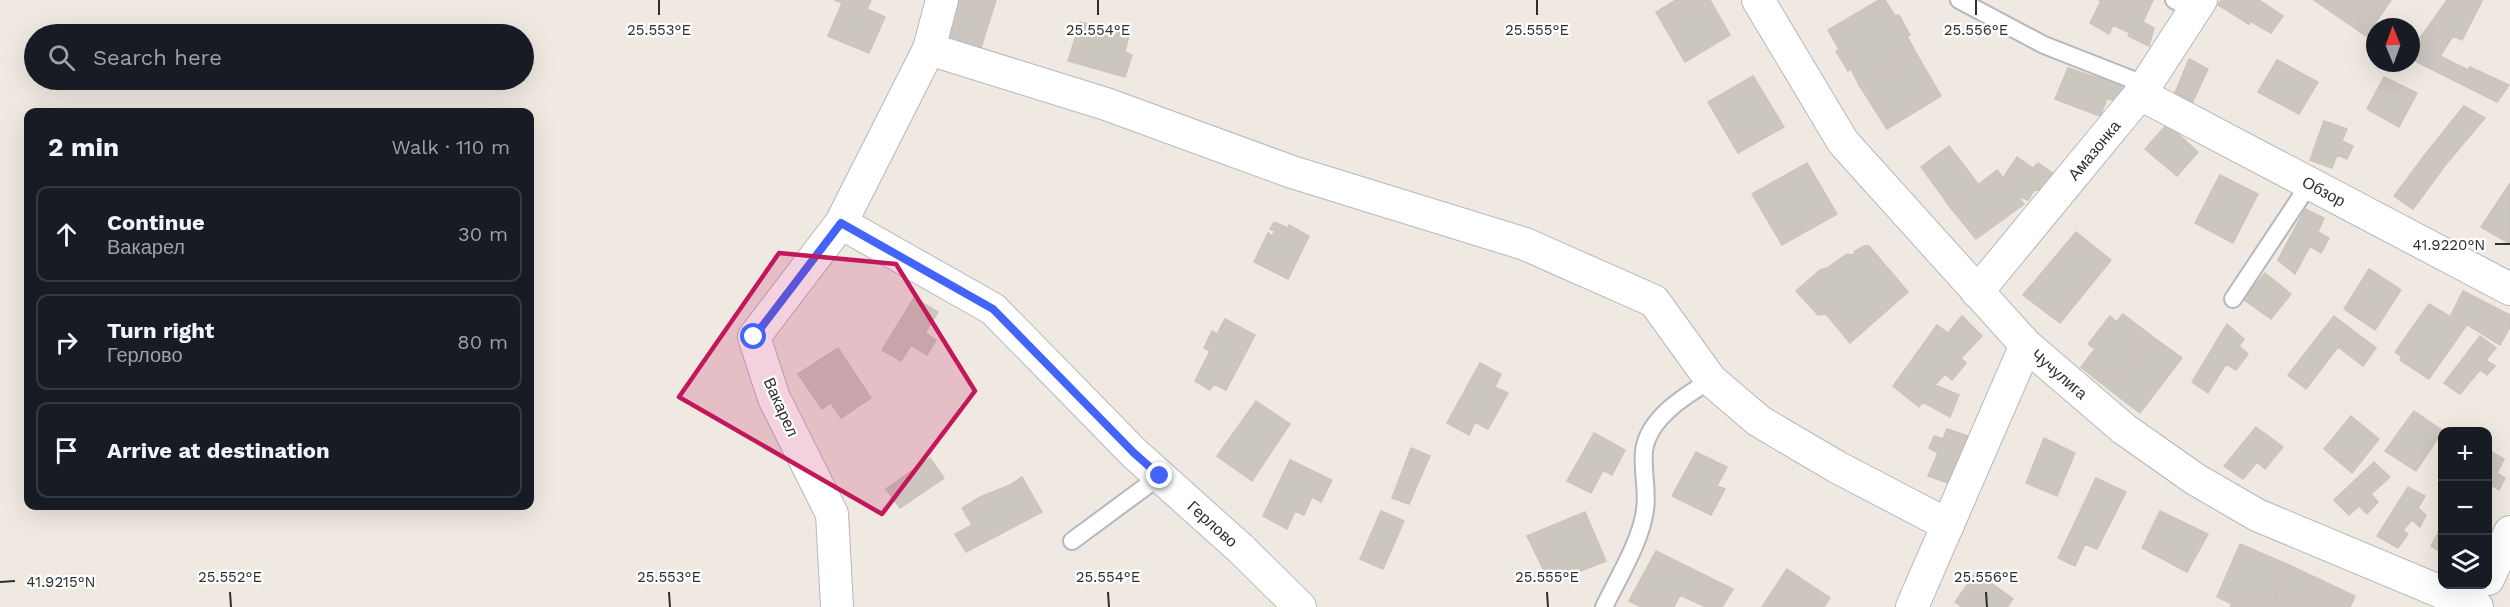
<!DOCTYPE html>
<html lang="en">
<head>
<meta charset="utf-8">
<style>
  body { margin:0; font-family:"Work Sans",sans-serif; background:#242831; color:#f1f3f6 }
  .controls { position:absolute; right:18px; bottom:18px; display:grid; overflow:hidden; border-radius:12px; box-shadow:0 6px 24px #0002 }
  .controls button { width:54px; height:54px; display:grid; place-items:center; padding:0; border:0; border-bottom:2px solid #363941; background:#171b24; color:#f1f3f6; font:30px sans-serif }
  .compass { position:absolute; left:2366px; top:18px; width:54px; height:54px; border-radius:50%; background:#171b24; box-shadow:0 6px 24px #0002; rotate:359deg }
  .stop { position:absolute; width:18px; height:18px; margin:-14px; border:4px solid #4264fb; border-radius:50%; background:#fff }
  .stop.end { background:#4264fb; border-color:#fff; box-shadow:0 2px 6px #0008 }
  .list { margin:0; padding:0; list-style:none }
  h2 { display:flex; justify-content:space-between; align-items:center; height:78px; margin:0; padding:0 24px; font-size:26px }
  h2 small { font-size:20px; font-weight:400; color:#9ea1a6 }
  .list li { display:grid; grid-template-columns:39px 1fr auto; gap:18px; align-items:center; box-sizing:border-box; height:96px; margin:0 12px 12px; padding:0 12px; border:2px solid #363941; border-radius:12px }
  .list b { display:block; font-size:22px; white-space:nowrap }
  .list p { margin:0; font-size:20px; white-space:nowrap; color:#9ea1a6 }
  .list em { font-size:20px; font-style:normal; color:#9ea1a6 }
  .icon { flex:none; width:33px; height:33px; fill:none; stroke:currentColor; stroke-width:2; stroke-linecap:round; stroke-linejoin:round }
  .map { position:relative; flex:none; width:2510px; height:607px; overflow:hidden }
  .search { position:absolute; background:#171b24; box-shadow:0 6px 24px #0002; left:24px; top:24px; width:510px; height:66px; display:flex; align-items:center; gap:15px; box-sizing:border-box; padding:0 21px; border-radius:33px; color:#9ea1a6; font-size:22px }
  .panel { position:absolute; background:#171b24; box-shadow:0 6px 24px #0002; left:24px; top:108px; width:510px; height:402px; border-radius:12px }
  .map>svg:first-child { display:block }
  .building { fill:#cbc7bf; stroke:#cbc5ba; stroke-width:1.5 }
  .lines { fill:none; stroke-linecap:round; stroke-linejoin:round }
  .service-casing { stroke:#b4b7c1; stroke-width:20 }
  .minor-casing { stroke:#b4b7c1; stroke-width:34 }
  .service { stroke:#fff; stroke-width:16 }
  .minor { stroke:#fff; stroke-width:32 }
  .route { stroke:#4264fb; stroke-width:8 }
  .marked { fill:#c2185b; fill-opacity:0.2; stroke:#c2185b; stroke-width:4.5; stroke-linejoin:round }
  .ticks { fill:none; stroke:#2e2e2e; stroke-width:2 }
  .labels { text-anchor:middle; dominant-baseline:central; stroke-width:4.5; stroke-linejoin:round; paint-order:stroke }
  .street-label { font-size:16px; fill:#2e2e2e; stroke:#fff }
  .ticks-label { font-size:15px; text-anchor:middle; fill:#2e2e2e; stroke:#fff; stroke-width:4.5; stroke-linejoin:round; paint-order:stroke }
</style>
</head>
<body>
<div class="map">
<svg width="2510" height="607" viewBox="0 0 2510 607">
  <rect width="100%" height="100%" fill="#efe9e1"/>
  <path class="building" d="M834 0H871L867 9 885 17 869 53 828 36 842 3Z
    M955 0H996L980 51 942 40Z
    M1676 0H1710L1730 35 1685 62 1656 12Z
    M1879 0H1885L1895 16 1899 15 1910 35 1907 36 1916 53 1859 85 1851 69 1848 71 1836 51 1839 49 1828 30Z
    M2098 0H2153L2143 22 2154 28 2149 46 2128 36 2130 33 2113 25 2109 34 2090 23 2101 1Z
    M2221 0H2259L2283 16 2271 33 2250 21 2249 24 2218 5Z
    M2314 0H2391L2366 36Z
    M2447 0 2482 1 2462 40 2453 36 2440 56 2468 70 2470 67 2509 85 2497 102 2411 59V51Z
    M1080 22 1129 35 1125 52 1132 55 1125 77 1068 61Z
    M1916 53 1941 96 1887 129 1859 85Z
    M2189 59 2208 69 2192 103 2174 95Z
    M2277 60 2318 82 2299 114 2258 92Z
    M2068 68 2092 76 2134 87 2126 103 2107 99 2100 116 2055 99Z
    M1753 76 1784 127 1738 153 1708 102Z
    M2384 77 2417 93 2399 127 2367 109Z
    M2464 106 2485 118 2447 163 2427 152Z
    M2324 121 2347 129 2342 141 2353 146 2347 159 2337 155 2332 168 2310 160Z
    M2167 124 2198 152 2177 176 2145 149Z
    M1949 146 1979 185 1950 207 1921 167Z
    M2427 152 2447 163 2413 209 2394 196Z
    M2017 157 2033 168 2038 163 2055 175 2044 193 2035 189 2028 200 2018 196 2003 178Z
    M1807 163 1837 214 1782 245 1752 194Z
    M1997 170 2024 204 1976 239 1950 207Z
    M2220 175 2258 194 2233 243 2195 223Z
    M2510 183V244L2481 227Z
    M2305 209 2324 218 2318 232 2329 238 2321 253 2310 246 2295 274 2278 260Z
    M1274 222 1288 228 1289 225 1309 236 1288 279 1254 262 1268 233 1272 236 1275 231 1270 229Z
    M2076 232 2111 260 2060 323 2023 295Z
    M1864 246H1869L1908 292 1850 343 1826 314 1818 315 1796 291 1820 270 1827 268 1847 254 1853 255 1855 251Z
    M2369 269 2401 290 2375 330 2344 309Z
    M2265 273 2291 294 2271 319 2243 299Z
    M2463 291 2510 315V327L2500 345 2451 315Z
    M914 298 938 312 925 333 936 340 927 355 911 345 901 361 882 350Z
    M2429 304 2466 326 2429 379 2400 360 2402 357 2395 352Z
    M2123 314 2153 337 2110 390 2081 367 2095 349 2088 344 2110 316 2116 322Z
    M1962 316 1982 336 1961 358 1966 363 1952 380 1945 374 1935 385 1959 395 1950 417 1923 402 1919 407 1893 386 1937 325 1948 333Z
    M2334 316 2376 348 2363 366 2338 347 2306 389 2288 375Z
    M1225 319 1255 335 1226 390 1214 384 1210 390 1195 381 1210 351 1204 348 1212 331 1217 334Z
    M2227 324 2244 339 2239 346 2248 354 2236 370 2226 364 2208 393 2192 382Z
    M2480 336 2496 348 2486 360 2495 366 2487 375 2480 370 2460 394 2444 383Z
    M2153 337 2182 358 2140 413 2110 390Z
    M838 348 871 398 841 418 831 403 822 409 798 374Z
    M1480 363 1501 374 1495 387 1508 393 1488 429 1475 422 1469 435 1447 423Z
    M1256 401 1290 424 1252 481 1217 456Z
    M2414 411 2443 431 2416 471 2385 451Z
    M2351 416 2379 439 2352 473 2324 449Z
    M2256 427 2283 447 2265 469 2257 462 2243 479 2224 466Z
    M1947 429 1968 436 1948 483 1928 476 1938 453 1929 448 1934 436 1943 439Z
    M1594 433 1625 450 1612 475 1603 470 1591 493 1567 481Z
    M2044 438 2075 453 2057 496 2026 483Z
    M1411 448 1430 456 1409 504 1392 498Z
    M2488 450 2504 459 2497 473 2505 478 2499 490 2491 485 2488 491Z
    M1696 452 1727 467 1717 486 1725 489 1711 515 1672 496Z
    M930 458 944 478 900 508 886 489Z
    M1290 460 1332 480 1321 502 1312 497 1304 515 1295 511 1287 529 1263 516Z
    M2374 462 2390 477 2371 494 2378 502 2367 514 2359 506 2349 515 2334 500Z
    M1022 477 1042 512 966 552 955 534 972 525 962 508 980 497 1010 485Z
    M2096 478 2126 492 2097 549 2085 544 2075 566 2058 558Z
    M2408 487 2425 496 2418 508 2426 515 2420 527 2412 520 2403 530 2408 534 2398 548 2377 536Z
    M1381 511 1404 521 1383 569 1360 559Z
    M2160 511 2208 534 2187 572 2142 548Z
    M1585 512 1606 561 1550 583 1527 536Z
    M2442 525V553L2431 546Z
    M2240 544 2289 565 2271 607H2230L2232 604 2217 597Z
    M1656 551 1733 589 1722 607H1706L1680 595 1674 607H1641L1629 601Z
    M2289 565 2355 596 2350 607H2271Z
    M1787 569 1830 598 1824 607H1762Z
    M1976 572 2013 599 2007 607H1962L1955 602Z"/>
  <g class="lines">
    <g class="service-casing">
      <path id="service" d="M1959 0 2044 45 2146 85
        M2174 0 2194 11
        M2233 299 2310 183
        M1072 541 1160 476
        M1604 607C1618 578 1641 541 1645 510 1648 491 1642 470 1644 451 1648 418 1686 395 1711 380"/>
    </g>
    <g class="minor-casing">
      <g id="minor">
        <path id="s1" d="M1758 0 1843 142 2026 345 2124 429 2195 479 2257 515 2477 607"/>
        <path d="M929 49 1106 104 1292 172 1525 244 1654 301 1711 380 1759 421 1837 467 1948 525"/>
        <path id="s2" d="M2140 94 2510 289"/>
        <path id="s3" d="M841 223 993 309 1134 453 1240 548 1300 607"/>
        <path id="s4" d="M1977 292 2140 94 2201 0"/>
        <path d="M2488 579 2510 532"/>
        <path d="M837 607 832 514 774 398 754 337 841 223 929 49 942 0"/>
        <path d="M1912 607 2026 345"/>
      </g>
    </g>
    <use href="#service" class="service"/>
    <use href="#minor" class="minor"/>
  </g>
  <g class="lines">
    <path class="route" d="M754 337 841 223 993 309 1134 453 1160 476"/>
  </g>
  <path class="marked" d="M779 253 896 264 975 391 882 514 679 397Z"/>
  <path class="ticks" d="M659 0V15M1098 0V15M1537 0V15M1976 0V15M2495 244H2510M0 582 15 581M230 592 231 607M669 592 670 607M1108 592 1109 607M1547 592 1548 607M1986 592 1987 607"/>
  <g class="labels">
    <g class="street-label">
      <text stroke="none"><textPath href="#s4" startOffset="184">Амазонка</textPath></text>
      <text stroke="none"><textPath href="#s2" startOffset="208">Обзор</textPath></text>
      <text stroke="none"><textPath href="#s1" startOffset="483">Чучулига</textPath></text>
      <text transform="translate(781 407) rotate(66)">Вакарел</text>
      <text stroke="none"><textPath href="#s3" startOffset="482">Герлово</textPath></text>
    </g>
  </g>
  <g class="ticks-label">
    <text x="659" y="35">25.553°E</text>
    <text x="1098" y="35">25.554°E</text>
    <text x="1537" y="35">25.555°E</text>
    <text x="1976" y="35">25.556°E</text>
    <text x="2449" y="250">41.9220°N</text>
    <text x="230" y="582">25.552°E</text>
    <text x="669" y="582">25.553°E</text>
    <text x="1108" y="582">25.554°E</text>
    <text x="1547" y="582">25.555°E</text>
    <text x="1986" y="582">25.556°E</text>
    <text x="61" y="587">41.9215°N</text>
  </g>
</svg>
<div class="controls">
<button>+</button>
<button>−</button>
<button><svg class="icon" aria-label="layers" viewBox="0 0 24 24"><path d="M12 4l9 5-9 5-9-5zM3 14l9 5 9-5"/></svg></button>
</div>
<svg class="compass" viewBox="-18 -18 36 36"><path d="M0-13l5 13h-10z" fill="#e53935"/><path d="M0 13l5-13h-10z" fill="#9ea1a6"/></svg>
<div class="stop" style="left:754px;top:337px"></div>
<div class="stop end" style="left:1160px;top:476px"></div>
<div class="search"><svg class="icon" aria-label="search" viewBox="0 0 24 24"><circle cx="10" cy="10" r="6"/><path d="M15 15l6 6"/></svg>Search here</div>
<section class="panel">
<h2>2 min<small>Walk · 110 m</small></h2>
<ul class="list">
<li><svg class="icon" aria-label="ahead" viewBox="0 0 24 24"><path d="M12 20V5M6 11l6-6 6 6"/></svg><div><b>Continue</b><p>Вакарел</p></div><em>30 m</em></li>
<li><svg class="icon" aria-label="right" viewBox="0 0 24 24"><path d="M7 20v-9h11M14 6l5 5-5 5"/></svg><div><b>Turn right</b><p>Герлово</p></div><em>80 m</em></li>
<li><svg class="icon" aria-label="arrive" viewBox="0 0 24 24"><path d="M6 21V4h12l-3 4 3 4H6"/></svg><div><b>Arrive at destination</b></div></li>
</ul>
</section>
</div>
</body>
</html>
